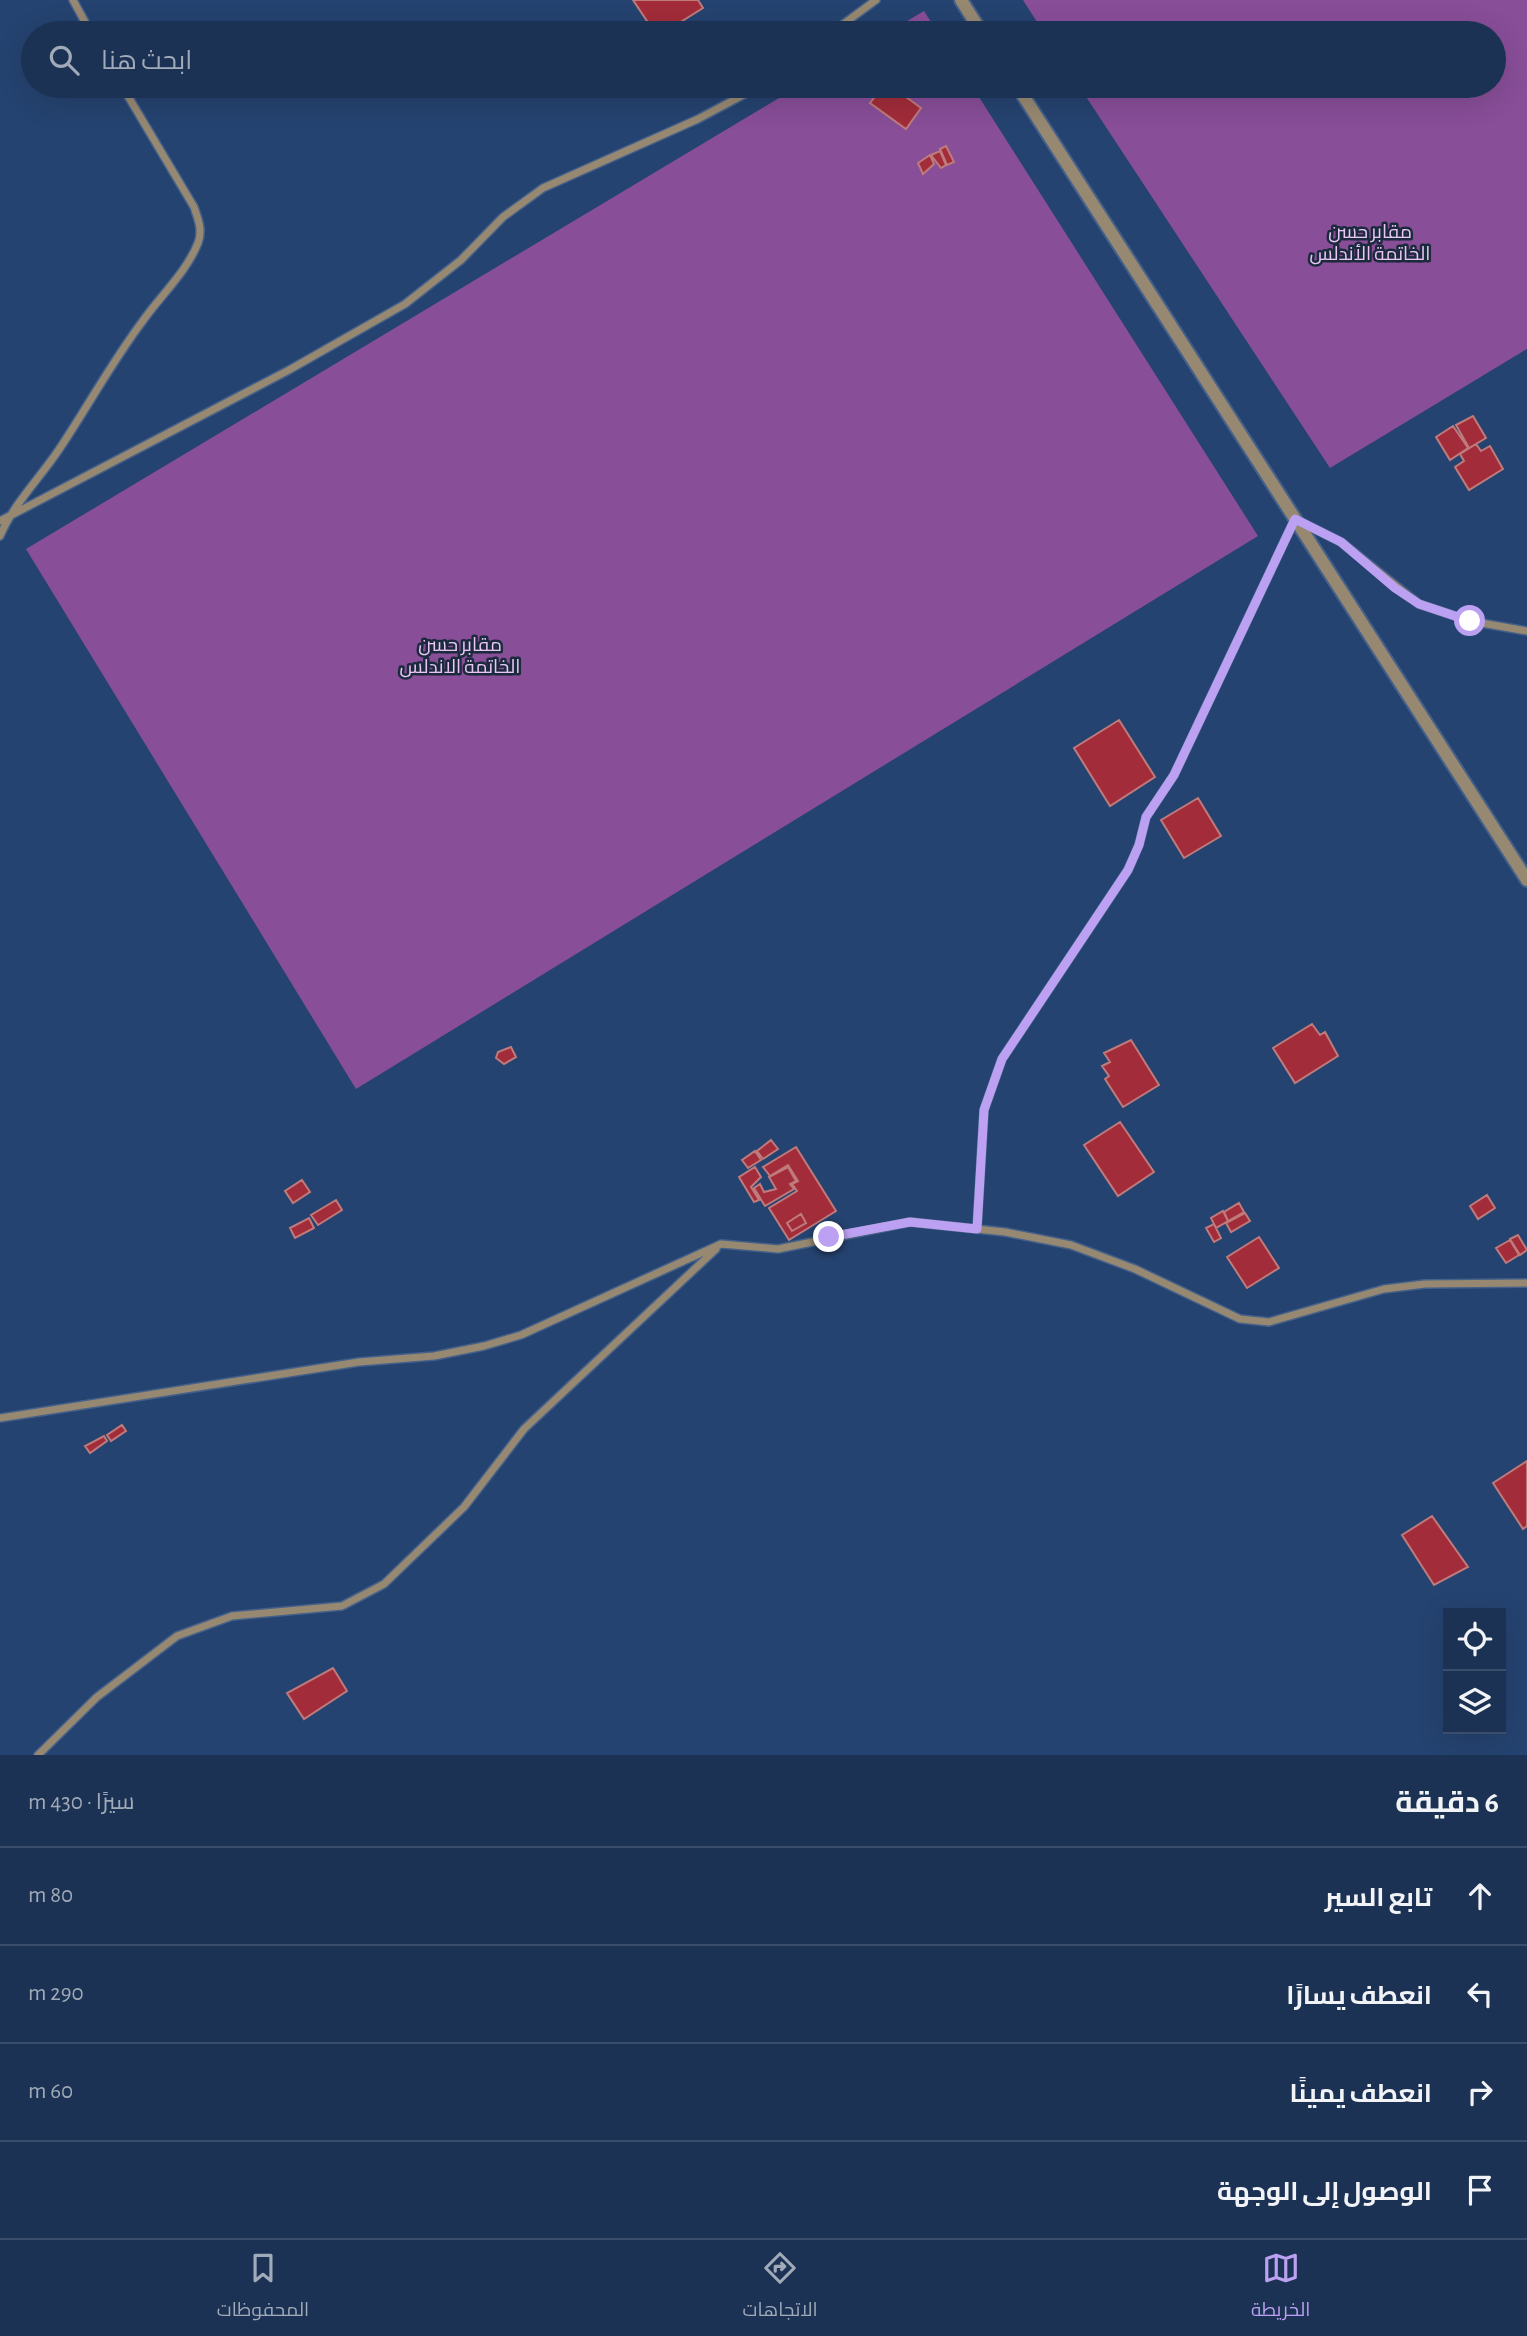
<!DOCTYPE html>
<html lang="ar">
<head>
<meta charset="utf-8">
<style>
  body { margin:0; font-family:"Alegreya Sans",Cairo,sans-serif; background:#253a5a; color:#f1f3f6; direction:rtl }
  .controls { position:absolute; right:21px; bottom:21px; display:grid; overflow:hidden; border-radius:0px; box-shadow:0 7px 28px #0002 }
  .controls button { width:63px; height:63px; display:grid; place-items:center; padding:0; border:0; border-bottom:2px solid #3a4d6b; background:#1c3254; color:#f1f3f6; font:35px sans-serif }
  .stop { position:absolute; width:21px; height:21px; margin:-16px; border:5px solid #bca0f2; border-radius:50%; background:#fff }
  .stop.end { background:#bca0f2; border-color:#fff; box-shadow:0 2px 7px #0008 }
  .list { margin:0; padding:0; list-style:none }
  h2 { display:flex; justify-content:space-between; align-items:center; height:91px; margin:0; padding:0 28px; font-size:30px }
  h2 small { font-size:23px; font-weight:400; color:#a0aab8 }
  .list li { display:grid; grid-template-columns:46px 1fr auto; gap:21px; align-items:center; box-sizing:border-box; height:98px; padding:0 28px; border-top:2px solid #3a4d6b }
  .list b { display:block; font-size:26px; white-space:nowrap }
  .list em { font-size:23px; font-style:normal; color:#a0aab8 }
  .icon { flex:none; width:38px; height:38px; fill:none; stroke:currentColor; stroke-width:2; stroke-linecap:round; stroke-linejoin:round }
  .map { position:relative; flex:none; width:1527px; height:1755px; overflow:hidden; direction:ltr }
  .search { position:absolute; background:#1c3254; box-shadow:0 7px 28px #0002; left:21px; right:21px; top:21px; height:77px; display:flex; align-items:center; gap:18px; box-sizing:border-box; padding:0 24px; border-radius:38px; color:#a0aab8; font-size:26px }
  .sheet { height:483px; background:#1c3254 }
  nav { display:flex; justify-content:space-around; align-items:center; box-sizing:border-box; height:98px; border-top:2px solid #3a4d6b; background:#1c3254; font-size:19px; color:#a0aab8 }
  nav a { display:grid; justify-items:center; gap:4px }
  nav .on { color:#bca0f2 }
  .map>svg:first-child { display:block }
  .green { fill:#884e98 }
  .building { fill:#a22c3a; stroke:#bf7b7c; stroke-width:2 }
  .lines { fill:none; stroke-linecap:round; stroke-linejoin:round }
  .minor-casing { stroke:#45618a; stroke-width:10 }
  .tertiary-casing { stroke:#45618a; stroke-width:16 }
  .minor { stroke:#978871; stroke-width:7 }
  .tertiary { stroke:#978871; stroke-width:12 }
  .route { stroke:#bca0f2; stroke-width:9 }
  .labels { text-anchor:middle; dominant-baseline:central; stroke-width:5; stroke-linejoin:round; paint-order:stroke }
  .park-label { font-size:19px; fill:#eac6f4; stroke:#1c2a3e }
</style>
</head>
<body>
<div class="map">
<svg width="1527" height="1755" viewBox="0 0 1527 1755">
  <rect width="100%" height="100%" fill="#254370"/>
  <path class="green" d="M1023 0H1527V349L1330 468 1079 86H1494V33H1044Z
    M924 11 938 33H887Z
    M799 86H972L1258 536 356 1089 26 549Z"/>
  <path class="building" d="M633 0H698L703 8 663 33H655Z
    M883 86H891L921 108 906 129 870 103Z
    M946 146 954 162 947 165 940 149Z
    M940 151 946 165 941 168 931 155Z
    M930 155 934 164 923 174 918 163Z
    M1473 416 1486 438 1469 448 1456 425Z
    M1453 426 1468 448 1450 460 1436 437Z
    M1476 444 1481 451 1490 446 1503 469 1469 490 1455 467 1464 461 1460 454Z
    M1119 720 1155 777 1110 806 1074 748Z
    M1198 798 1221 836 1184 858 1161 820Z
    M1312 1024 1320 1035 1325 1032 1338 1056 1295 1083 1273 1048Z
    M1131 1040 1159 1085 1123 1107 1105 1079 1109 1076 1102 1066 1110 1062 1104 1053Z
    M511 1047 516 1057 504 1064 496 1058 498 1052Z
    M1120 1122 1154 1172 1118 1196 1084 1145Z
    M771 1140 778 1149 763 1159 757 1151Z
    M796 1147 836 1211 789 1240 769 1208 797 1191 792 1184 798 1181 788 1165 770 1176 763 1167Z
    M755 1151 761 1160 748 1168 742 1160Z
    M755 1167 761 1177 751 1187 759 1200 754 1202 739 1177Z
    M788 1167 796 1181 790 1184 794 1189 765 1206 754 1188 760 1184 764 1192 776 1189 769 1177Z
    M302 1180 310 1192 293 1203 285 1191Z
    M1487 1195 1495 1208 1478 1219 1470 1206Z
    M336 1200 342 1210 318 1225 311 1215Z
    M1239 1203 1244 1212 1228 1221 1224 1212Z
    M1223 1211 1228 1221 1216 1228 1211 1218Z
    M1245 1213 1250 1221 1231 1232 1226 1223Z
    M801 1214 806 1223 792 1231 787 1223Z
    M309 1218 314 1228 295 1238 290 1228Z
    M1214 1224 1221 1238 1214 1242 1206 1228Z
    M1518 1235 1527 1250 1520 1255 1510 1239Z
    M1259 1237 1279 1268 1247 1288 1227 1257Z
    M1510 1240 1519 1255 1506 1263 1496 1248Z
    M122 1425 126 1431 111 1441 107 1435Z
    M104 1436 107 1441 90 1453 85 1446Z
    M1527 1461V1526L1523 1529 1493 1483Z
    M1432 1516 1468 1567 1434 1585 1402 1535Z
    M333 1668 347 1691 304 1719 287 1693Z"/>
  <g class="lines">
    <g class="minor-casing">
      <path id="minor" d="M73 0 91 33
        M831 33 876 0
        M0 521 289 370 405 304 461 260 503 217 543 188 698 119 760 86
        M0 536C14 503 41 477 60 448 88 406 112 362 142 322 160 296 186 273 198 243 203 230 198 219 194 207L122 86
        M977 1229 984 1110 1002 1059 1128 870 1139 845 1146 817 1174 775 1295 519 1341 542 1419 604 1470 621 1527 631
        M0 1418 359 1362 434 1356 484 1346 521 1335 721 1244 778 1249 910 1222 1005 1232 1071 1245 1135 1269 1240 1319 1269 1322 1384 1289 1425 1284 1527 1283
        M38 1755 97 1697 177 1636 232 1616 342 1606 384 1584 464 1507 524 1429 716 1249"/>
    </g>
    <g class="tertiary-casing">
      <path id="tertiary" d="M961 0 982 33
        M1017 86 1527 880"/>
    </g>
    <use href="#minor" class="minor"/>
    <use href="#tertiary" class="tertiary"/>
  </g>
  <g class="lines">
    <path class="route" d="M829 1237 910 1222 977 1229 984 1110 1002 1059 1128 870 1139 845 1146 817 1174 775 1295 519 1341 542 1395 588 1419 604 1470 621"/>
  </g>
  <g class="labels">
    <g class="park-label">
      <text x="1370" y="232">مقابر حسن<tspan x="1370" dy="22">الخاتمة الأندلس</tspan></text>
      <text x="460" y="645">مقابر حسن<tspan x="460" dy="22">الخاتمة الاندلس</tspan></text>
    </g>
  </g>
</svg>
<div class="controls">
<button><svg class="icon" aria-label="locate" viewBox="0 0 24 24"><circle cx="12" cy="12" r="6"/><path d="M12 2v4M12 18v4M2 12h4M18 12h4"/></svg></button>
<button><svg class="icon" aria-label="layers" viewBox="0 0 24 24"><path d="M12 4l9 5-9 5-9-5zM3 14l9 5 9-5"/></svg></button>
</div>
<div class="stop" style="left:1470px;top:621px"></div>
<div class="stop end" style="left:829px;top:1237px"></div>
<div class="search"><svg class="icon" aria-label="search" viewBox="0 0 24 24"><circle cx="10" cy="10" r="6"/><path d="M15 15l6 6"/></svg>ابحث هنا</div>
</div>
<section class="sheet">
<h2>6 دقيقة<small>سيرًا · 430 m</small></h2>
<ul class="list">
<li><svg class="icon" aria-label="ahead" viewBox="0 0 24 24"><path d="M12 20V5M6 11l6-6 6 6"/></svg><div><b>تابع السير</b></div><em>80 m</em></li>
<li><svg class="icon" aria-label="left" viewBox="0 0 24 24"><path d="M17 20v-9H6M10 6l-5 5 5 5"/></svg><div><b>انعطف يسارًا</b></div><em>290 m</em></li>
<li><svg class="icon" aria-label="right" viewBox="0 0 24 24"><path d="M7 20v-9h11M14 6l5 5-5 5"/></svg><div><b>انعطف يمينًا</b></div><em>60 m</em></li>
<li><svg class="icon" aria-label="arrive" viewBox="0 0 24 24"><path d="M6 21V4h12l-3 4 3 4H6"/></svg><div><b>الوصول إلى الوجهة</b></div></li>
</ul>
</section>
<nav>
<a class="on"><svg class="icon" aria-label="map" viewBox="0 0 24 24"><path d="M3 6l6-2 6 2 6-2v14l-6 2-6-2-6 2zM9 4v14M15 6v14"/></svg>الخريطة</a>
<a><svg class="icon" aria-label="directions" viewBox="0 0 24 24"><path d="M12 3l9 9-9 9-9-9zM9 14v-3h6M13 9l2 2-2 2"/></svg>الاتجاهات</a>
<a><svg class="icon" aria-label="saved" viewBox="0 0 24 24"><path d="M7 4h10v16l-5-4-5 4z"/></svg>المحفوظات</a>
</nav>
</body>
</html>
